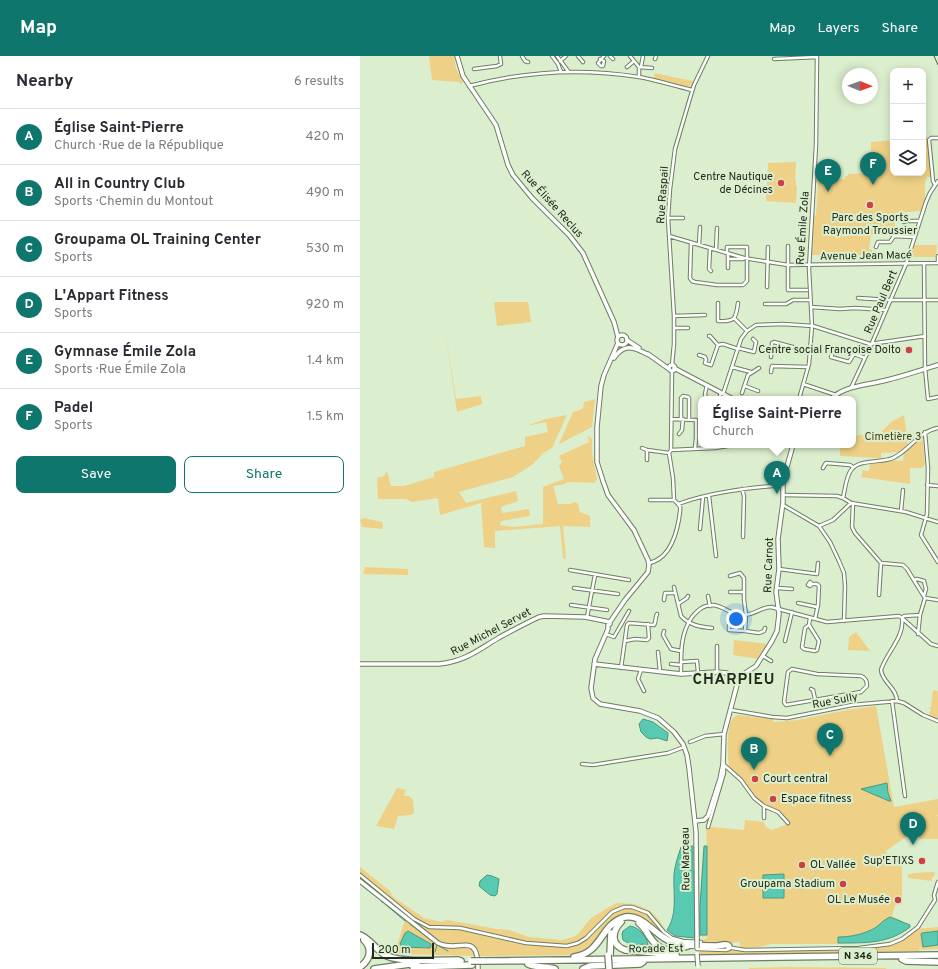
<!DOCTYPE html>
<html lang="en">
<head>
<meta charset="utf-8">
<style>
  body { margin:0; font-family:Overpass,sans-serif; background:#f2f2f3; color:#2b2b33 }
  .controls { position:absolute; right:12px; top:12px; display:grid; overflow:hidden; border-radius:8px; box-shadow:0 2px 10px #0003 }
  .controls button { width:36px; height:36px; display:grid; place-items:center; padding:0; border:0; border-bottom:1px solid #e1e1e2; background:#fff; color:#2b2b33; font:20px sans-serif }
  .compass { position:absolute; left:482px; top:12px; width:36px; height:36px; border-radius:50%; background:#fff; box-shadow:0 2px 10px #0003; rotate:91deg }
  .scale { position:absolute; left:12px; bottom:10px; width:62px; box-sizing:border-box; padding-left:4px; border:2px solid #22291d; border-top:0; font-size:11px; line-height:14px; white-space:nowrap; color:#22291d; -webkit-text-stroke:3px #dbeecd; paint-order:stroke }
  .you { position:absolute; left:376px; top:563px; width:14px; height:14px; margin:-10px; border:3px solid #fff; border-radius:50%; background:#1a73e8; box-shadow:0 0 0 6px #1a73e833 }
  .badge { display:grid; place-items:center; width:26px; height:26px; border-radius:50%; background:#0f766e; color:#fff; font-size:13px; font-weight:700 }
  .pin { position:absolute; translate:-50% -33px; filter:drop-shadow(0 1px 2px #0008) }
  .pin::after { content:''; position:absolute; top:21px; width:14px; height:12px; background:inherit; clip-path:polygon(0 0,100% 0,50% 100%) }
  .popup { position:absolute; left:338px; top:340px; width:158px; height:52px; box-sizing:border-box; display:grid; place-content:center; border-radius:8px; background:#fff; filter:drop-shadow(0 1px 3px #0005); font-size:13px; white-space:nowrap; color:#7c7c81 }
  .popup b { font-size:15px; color:#2b2b33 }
  .popup::after { content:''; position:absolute; left:50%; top:100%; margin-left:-8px; border:8px solid transparent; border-top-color:#fff }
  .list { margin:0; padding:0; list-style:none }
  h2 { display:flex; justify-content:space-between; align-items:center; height:52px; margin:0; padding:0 16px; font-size:17px }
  h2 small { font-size:13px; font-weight:400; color:#7c7c81 }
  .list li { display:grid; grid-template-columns:26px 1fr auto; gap:12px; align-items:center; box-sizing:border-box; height:56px; padding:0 16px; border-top:1px solid #e1e1e2 }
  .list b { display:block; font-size:15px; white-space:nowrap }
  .list p { margin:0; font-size:13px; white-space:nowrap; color:#7c7c81 }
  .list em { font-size:13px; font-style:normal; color:#7c7c81 }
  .actions { display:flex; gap:8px; padding:12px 16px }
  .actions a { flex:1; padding:9px 0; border:1px solid #0f766e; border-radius:8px; text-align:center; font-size:14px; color:#0f766e }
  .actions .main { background:#0f766e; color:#fff }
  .icon { flex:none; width:22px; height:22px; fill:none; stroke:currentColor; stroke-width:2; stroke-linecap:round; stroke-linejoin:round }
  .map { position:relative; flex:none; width:578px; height:913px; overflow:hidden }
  header { display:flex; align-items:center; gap:24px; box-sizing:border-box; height:56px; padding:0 20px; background:#0f766e; color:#fff }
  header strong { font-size:19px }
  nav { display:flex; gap:22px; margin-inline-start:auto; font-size:14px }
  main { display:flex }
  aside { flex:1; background:#fff }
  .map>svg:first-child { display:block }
  .green { fill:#eed186 }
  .water { fill:#59cab1; stroke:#489a85 }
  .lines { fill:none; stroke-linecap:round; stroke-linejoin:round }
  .stream { stroke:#489a85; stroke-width:1 }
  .street-casing { stroke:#6d7e61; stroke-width:4.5 }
  .secondary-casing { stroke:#6d7e61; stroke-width:5.5 }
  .highway-casing { stroke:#6d7e61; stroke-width:8 }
  .street { stroke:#fff; stroke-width:2.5 }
  .secondary { stroke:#fff; stroke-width:3.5 }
  .highway { stroke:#fff; stroke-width:5.5 }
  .tram { stroke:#4f5948; stroke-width:1 }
  .secondary-bridge-casing { stroke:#6d7e61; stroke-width:5.5; stroke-linecap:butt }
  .highway-bridge-casing { stroke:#6d7e61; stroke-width:8; stroke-linecap:butt }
  .secondary-bridge { stroke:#fff; stroke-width:3.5 }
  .highway-bridge { stroke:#fff; stroke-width:5.5 }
  .poi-dot { fill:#cf4042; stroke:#dbeecd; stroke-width:1.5 }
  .labels { text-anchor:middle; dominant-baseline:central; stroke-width:4; stroke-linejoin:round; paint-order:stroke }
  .shield { fill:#dbeecd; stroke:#5a6452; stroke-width:1 }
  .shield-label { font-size:10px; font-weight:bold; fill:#22291d }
  .poi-label { font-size:11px; fill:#22291d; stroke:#dbeecd; text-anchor:end }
  .street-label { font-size:11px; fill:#22291d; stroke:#dbeecd }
  .park-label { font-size:11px; fill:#4c3e1a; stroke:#dbeecd }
  .district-label { font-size:15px; font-weight:bold; letter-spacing:1px; fill:#22291d; stroke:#dbeecd }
</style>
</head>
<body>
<header>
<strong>Map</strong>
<nav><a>Map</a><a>Layers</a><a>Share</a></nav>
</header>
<main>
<aside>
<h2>Nearby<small>6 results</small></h2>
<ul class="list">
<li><span class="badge">A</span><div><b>Église Saint-Pierre</b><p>Church · Rue de la République</p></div><em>420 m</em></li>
<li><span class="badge">B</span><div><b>All in Country Club</b><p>Sports · Chemin du Montout</p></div><em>490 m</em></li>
<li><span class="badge">C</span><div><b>Groupama OL Training Center</b><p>Sports</p></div><em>530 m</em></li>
<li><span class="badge">D</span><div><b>L'Appart Fitness</b><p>Sports</p></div><em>920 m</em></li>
<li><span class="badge">E</span><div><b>Gymnase Émile Zola</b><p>Sports · Rue Émile Zola</p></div><em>1.4 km</em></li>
<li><span class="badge">F</span><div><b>Padel</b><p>Sports</p></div><em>1.5 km</em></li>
</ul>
<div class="actions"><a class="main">Save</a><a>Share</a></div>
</aside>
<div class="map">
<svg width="578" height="913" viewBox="0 0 578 913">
  <rect width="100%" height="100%" fill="#dbeecd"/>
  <path class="green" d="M69 0H94L96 12 103 26 101 28 99 26 72 24Z
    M295 17 332 25H333L331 30H325L293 22Z
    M563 81H568L572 121H567V124H565V143L561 155 535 157V179H511L509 193 512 194V205L505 204 504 199H452L454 160 456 159 458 126H456V124L485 123V120H488V118L511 117V86L533 84V117H563Z
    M436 106 435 124H436V130L437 131 436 147 406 145 408 107Z
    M554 189H577L576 201H552L551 206H550L549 203Z
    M134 246H168L171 266 137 270Z
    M85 273 96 343 121 340 122 348 97 356Z
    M235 343 232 371 199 388 213 356 223 353 224 346Z
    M207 359 192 392 183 397 173 408 153 421 99 436 106 447 156 435 158 445 141 451 142 457 169 453 170 460 141 465 140 469 154 471 183 468V431L204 423 199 410 202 406 199 400 229 386 228 379 232 383V397L237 423 234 427 207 426 205 428 193 430 198 448H210L215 446 218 448 220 456 230 460V471L203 470 206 503 203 502 200 470 135 475V492L124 491 121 447 80 459 78 442 52 446 46 443H18L17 422 24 420 27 415 31 430H44L74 421V416L165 390V381L188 376 186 366 166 370 186 363Z
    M544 359 548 390 540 396 521 397V402L480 400V393L483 389H493V380L520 377 531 366Z
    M560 381 563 382V384L565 408 562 412H550V428L501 421 503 414 509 415 510 408 530 404 543 405 544 396Z
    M4 462 22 466 23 470 22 473 2 471 0 464Z
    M5 511 48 513V519L3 518Z
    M496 576 510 595 488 594 489 581Z
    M374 584 408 588 399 603 373 599Z
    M573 634 578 635V662L570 659 569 657 571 654 569 651H571Z
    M516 650 534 751 578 743V759L576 760H578V783H559V779L561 778 560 771 526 795 534 809H542V848L535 849 532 860 550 869V871L536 880 521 885 478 888H411L400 891 380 892V886L361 888 343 887V884L347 882V880L342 881V880H340L339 860 343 797 344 790H347L346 772 351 771 384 774 385 764 404 766 406 771 412 774 430 767 418 755 397 744 367 710 369 709C367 699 367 671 372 663 374 661 376 660 378 659L413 663V666L438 664 487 654Z
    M37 732 46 734 44 740H49L53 744 54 757 51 759 38 760 34 773 16 770Z
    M0 811 30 835 32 840 64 862 82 866 87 864 137 873 149 874 169 881 202 884 213 881 218 878 231 862 256 847 275 848 289 854 300 865 304 874 300 879 283 862 272 858 263 859 255 862 230 892 211 899 119 900 39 898 35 897 46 860 0 823Z
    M575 816 574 821H572V825L548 822V818H552L553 817Z
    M578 871V893L561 894 560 890 559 895 339 899V896L340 895H382L513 892 532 889 543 884 557 873Z
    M426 911 526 912V913H389V912Z"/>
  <path class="water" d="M283 663 293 666 308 677V680L307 685 298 682 290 683 286 681 281 676 279 668Z
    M527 727 528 737 531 745H529L501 733Z
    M333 790V815L334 816 335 882 315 880 307 874C318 857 313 838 314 818 315 809 318 800 321 791Z
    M344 790H347V879H340V850Z
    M424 818V842H403V819Z
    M127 819 132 820 139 823 137 838 135 840 130 839 119 830 120 825Z
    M530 861 550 869V871C529 888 504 887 478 887V881C491 881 504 878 515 872 520 868 525 863 530 861Z
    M270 870C279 871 287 881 288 889L281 888 280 890 268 887 263 884 262 878 263 875Z
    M48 875 71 888V891L70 892 42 891 40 888 45 877Z
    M578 875V889L563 891 561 878 562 877Z"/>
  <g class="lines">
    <path class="stream" d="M0 828 18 842
      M20 844 23 847
      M25 848 45 865
      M50 868 79 890 88 895
      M75 896 77 889"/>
    <g class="street-casing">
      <path id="street" d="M162 0 165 5 168 6
        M192 0 198 8 201 16
        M197 0 208 15
        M218 0 223 6
        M250 0 253 3
        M270 0 279 11V21
        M240 3 244 5 243 10H241L238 7 244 0
        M295 3 296 0
        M414 3 457 1
        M200 5 206 0
        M267 11 274 5
        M279 11 292 12
        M281 11 283 0
        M114 13 137 10 141 8 140 0
        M109 30C165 15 222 12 279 21 297 24 314 30 332 34
        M575 129 573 125 569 84 571 82H578
        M308 162H323
        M544 166 546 165H560
        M309 180 384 202 428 209 578 207
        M331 187 330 222 332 225 335 226 357 229H383L387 225V191H367V197
        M339 189 340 171
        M428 190V234H447
        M516 191 518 186H530L534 180 554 181
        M350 193 349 213 351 215
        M356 194 357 172
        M368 203H383
        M578 207V200
        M564 208 565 312 568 343 578 341
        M368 212V198
        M407 231 408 191
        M498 242 530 244H578
        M358 247V265C375 266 376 263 378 247
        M405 248H426L433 244H450
        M451 251 480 253 495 252 526 254
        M314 260 345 259
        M374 262 387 275
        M314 272H328
        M349 280H350L358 289
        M378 292 394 296 396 286 393 283
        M473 296 471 301 489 306 494 298 505 302
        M339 299 345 301 346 304 345 307 351 309 358 289 363 288 378 293
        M411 301 412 287 414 286 440 293H450
        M312 309 314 288V260L308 162 310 133 315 93 328 49 334 29 348 0
        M372 311 391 316
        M411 316 412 310 448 311
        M443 328 476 339
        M385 330 398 335
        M491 332 512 287 546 208 566 146 570 137 578 125
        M382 337 388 319 399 312
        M363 338 381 283 387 275 396 269 423 268 453 270 510 288 565 280
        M346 343 345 338 347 329
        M359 343 361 337
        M439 343 449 308 452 270 449 213 456 89 457 0
        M311 363 336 364V382L335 392
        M321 363V342L323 340 328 341 329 342V363
        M565 376 568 412 567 458 561 479 578 506
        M319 378 322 374 323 363
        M339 379 341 380
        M282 392 287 394 309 397
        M311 394 355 392 374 389
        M287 404V394
        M463 412 466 407 490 409 493 411
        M567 429 578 430
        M382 433 384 440 383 481
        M424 439 477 440 483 442 491 447 546 456 578 466
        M349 440 356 500
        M483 442C485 434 486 419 492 413 500 403 522 407 533 402 550 394 559 375 578 372
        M290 444H314
        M493 447 492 471 495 477 521 507 543 509 547 513 565 542 578 544
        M318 448C351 436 388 432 423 429
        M423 449 459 470 470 486 479 505 484 517 485 530 484 565
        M541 455 543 434
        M459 470 473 464 491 447
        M340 473 343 441
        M289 507C309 503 316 480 319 463 319 460 321 454 320 451 319 448 316 446 314 444L313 422 309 397 311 394 312 315
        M419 513 457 518 458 507
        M210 514 269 524
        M370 520 380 517 384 522V544L386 559 385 575 399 577 404 575 405 572
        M554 524 557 523 564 525 566 533 564 540
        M452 528 450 526 448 529 450 530 452 528H457L459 530 458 549 455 563
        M314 531 321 560C329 569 340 571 352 572
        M214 532 258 538
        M417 532 432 533
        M370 536H384
        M519 539 521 507
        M348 540 350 550
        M304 544 305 537H315
        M438 547 457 551
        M318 548 327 542 328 540
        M211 549 247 554
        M227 561 235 519
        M542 562 571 588 578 590
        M449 569 445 572 442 591 444 593 455 595 457 594 459 585 449 569 450 562
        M369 570V574L385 575
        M304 575 303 579 311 593 321 595
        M246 578 254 581 269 555
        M558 578 560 559 565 542
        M265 585 275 583 287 584 289 582 288 568
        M425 585 432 556
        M357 590V616
        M298 596 300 615
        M403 600 411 605
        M321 606 337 605 338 617
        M311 608 321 609
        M261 612 267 569 269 567 294 569 295 567 296 561 297 558
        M432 613 457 618 501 620C506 622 507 625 507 630L501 636 426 649 424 646 428 616Z
        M281 614 278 623 284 635
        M321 618C321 598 320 578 332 561 338 554 343 549 353 549 364 550 371 559 382 559 393 560 401 551 411 551L467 566 539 560 542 562 544 560 560 559
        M451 633 453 634 455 643
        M532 645 545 740
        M537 645C537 632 522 626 521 614 526 597 545 581 542 562
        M371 654 412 661 427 662 492 649 537 645 544 647 563 659 578 665
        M330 686 345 680 364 678
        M222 708 233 709 308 697 324 691
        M363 708 381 724 394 742 404 750 418 756 428 767
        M404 762V750
        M348 771 364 717V709
        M0 819 54 863 69 871 100 872 166 887 207 890 218 887 226 882 252 856 264 851H272L288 857 304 876 312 882 323 885 341 886
        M372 892 385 894 499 892 530 888 542 883 558 871 575 844 574 839 578 826
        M337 893 366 894 369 893"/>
    </g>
    <g class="secondary-casing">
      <path id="secondary" d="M97 0 103 20 136 69 148 109 153 119 172 142 209 179 223 197 254 266 258 281
        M257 284a5 5 0 1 1 10 0a5 5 0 1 1-10 0Z
        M267 284 279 292
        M288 298 309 313
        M254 302C265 286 275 292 289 299
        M309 312a3 3 0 1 1 6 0a3 3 0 1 1-6 0Z
        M314 312 373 343
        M471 343C485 329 509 329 527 324 544 320 561 314 578 309
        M250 566 265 544 288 516 289 509 288 504 274 474 248 439 243 425 237 406V371L241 330 244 319 258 287
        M0 608H79C106 605 118 594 140 581 153 574 166 567 179 561L184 560 225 561 250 566V568L248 569V573L235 603 231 632 233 642 240 648 280 655 298 662 314 676 323 688 327 699 329 712 336 776 337 882
        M234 608 321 618 357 616 367 617 379 621
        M379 621 396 610 412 585 417 575 419 558 416 536 419 513 418 483 423 446V425L433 389
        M335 765 344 764 348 760 360 723 363 708 364 678 379 621
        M0 825 78 887C99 898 118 873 118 913"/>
    </g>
    <g class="highway-casing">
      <path id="highway" d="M261 866C251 876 251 889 265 894L316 899
        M279 867C284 871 286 875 289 880 300 897 310 896 328 890
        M0 879C11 883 16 895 27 900 43 907 80 904 98 904L101 905
        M250 899 251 877
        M214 901C242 897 240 870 262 862 282 855 295 881 312 886 325 890 341 890 355 890 359 890 364 888 367 889 368 889 369 890 369 891
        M542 903 546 905 578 906
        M122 905 578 899
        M168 908C176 912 187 910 195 913
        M0 911C10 904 13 893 4 884
        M53 911 112 909
        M14 913 57 907
        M223 913 230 910 280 908 283 906"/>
    </g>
    <use href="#street" class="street"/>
    <use href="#secondary" class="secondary"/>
    <use href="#highway" class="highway"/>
    <path class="tram" d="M574 0 578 9"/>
    <g class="secondary-bridge-casing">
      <path id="secondary-bridge" d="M337 882V892
        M337 898 338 910"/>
    </g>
    <g class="highway-bridge-casing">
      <path id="highway-bridge" d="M248 899 249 912
        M111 905H122"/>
    </g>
    <use href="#secondary-bridge" class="secondary-bridge"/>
    <use href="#highway-bridge" class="highway-bridge"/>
  </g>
  <g class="poi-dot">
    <circle cx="421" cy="127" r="4"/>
    <circle cx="510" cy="149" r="4"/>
    <circle cx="549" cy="294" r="4"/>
    <circle cx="395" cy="723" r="4"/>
    <circle cx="413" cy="743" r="4"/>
    <circle cx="562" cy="805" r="4"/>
    <circle cx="442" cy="809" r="4"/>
    <circle cx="483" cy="828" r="4"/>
    <circle cx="538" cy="844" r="4"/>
  </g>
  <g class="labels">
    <rect class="shield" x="479" y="892" width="38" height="16" rx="3"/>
    <g class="shield-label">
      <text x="498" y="900">N 346</text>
    </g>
    <g class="poi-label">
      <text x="413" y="121">Centre Nautique<tspan x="413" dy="13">de Décines</tspan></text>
      <text x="510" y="162" text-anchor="middle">Parc des Sports<tspan x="510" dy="13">Raymond Troussier</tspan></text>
      <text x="541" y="294">Centre social Françoise Dolto</text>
      <text x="403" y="723" text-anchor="start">Court central</text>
      <text x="421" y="743" text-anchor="start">Espace fitness</text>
      <text x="554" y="805">Sup'ETIXS</text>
      <text x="450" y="809" text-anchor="start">OL Vallée</text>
      <text x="475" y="828">Groupama Stadium</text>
      <text x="530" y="844">OL Le Musée</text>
    </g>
    <g class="street-label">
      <text transform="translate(303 139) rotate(-86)">Rue Raspail</text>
      <text transform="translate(192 148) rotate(48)">Rue Élisée Reclus</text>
      <text transform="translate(443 172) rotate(-86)">Rue Émile Zola</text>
      <text transform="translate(506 200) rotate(-1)">Avenue Jean Macé</text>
      <text transform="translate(521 246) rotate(-67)">Rue Paul Bert</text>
      <text transform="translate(409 509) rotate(-88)">Rue Carnot</text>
      <text transform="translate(131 576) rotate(-28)">Rue Michel Servet</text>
      <text transform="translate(475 645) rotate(-11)">Rue Sully</text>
      <text transform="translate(326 803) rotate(-91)">Rue Marceau</text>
      <text transform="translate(296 893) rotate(-1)">Rocade Est</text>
    </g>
    <g class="park-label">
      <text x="533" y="381">Cimetière 3</text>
    </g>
    <g class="district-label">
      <text x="374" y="624">CHARPIEU</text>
    </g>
  </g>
</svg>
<div class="controls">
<button>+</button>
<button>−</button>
<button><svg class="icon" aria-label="layers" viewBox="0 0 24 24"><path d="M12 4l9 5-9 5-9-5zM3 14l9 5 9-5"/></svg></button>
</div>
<svg class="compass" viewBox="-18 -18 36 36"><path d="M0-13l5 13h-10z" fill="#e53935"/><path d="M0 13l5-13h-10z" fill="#7c7c81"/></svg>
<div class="scale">200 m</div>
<div class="you"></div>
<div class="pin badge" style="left:417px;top:438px">A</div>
<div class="popup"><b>Église Saint-Pierre</b>Church</div>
<div class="pin badge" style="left:394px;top:714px">B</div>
<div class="pin badge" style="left:470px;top:700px">C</div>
<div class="pin badge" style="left:553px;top:789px">D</div>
<div class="pin badge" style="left:468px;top:136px">E</div>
<div class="pin badge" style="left:513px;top:129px">F</div>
</div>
</main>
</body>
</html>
